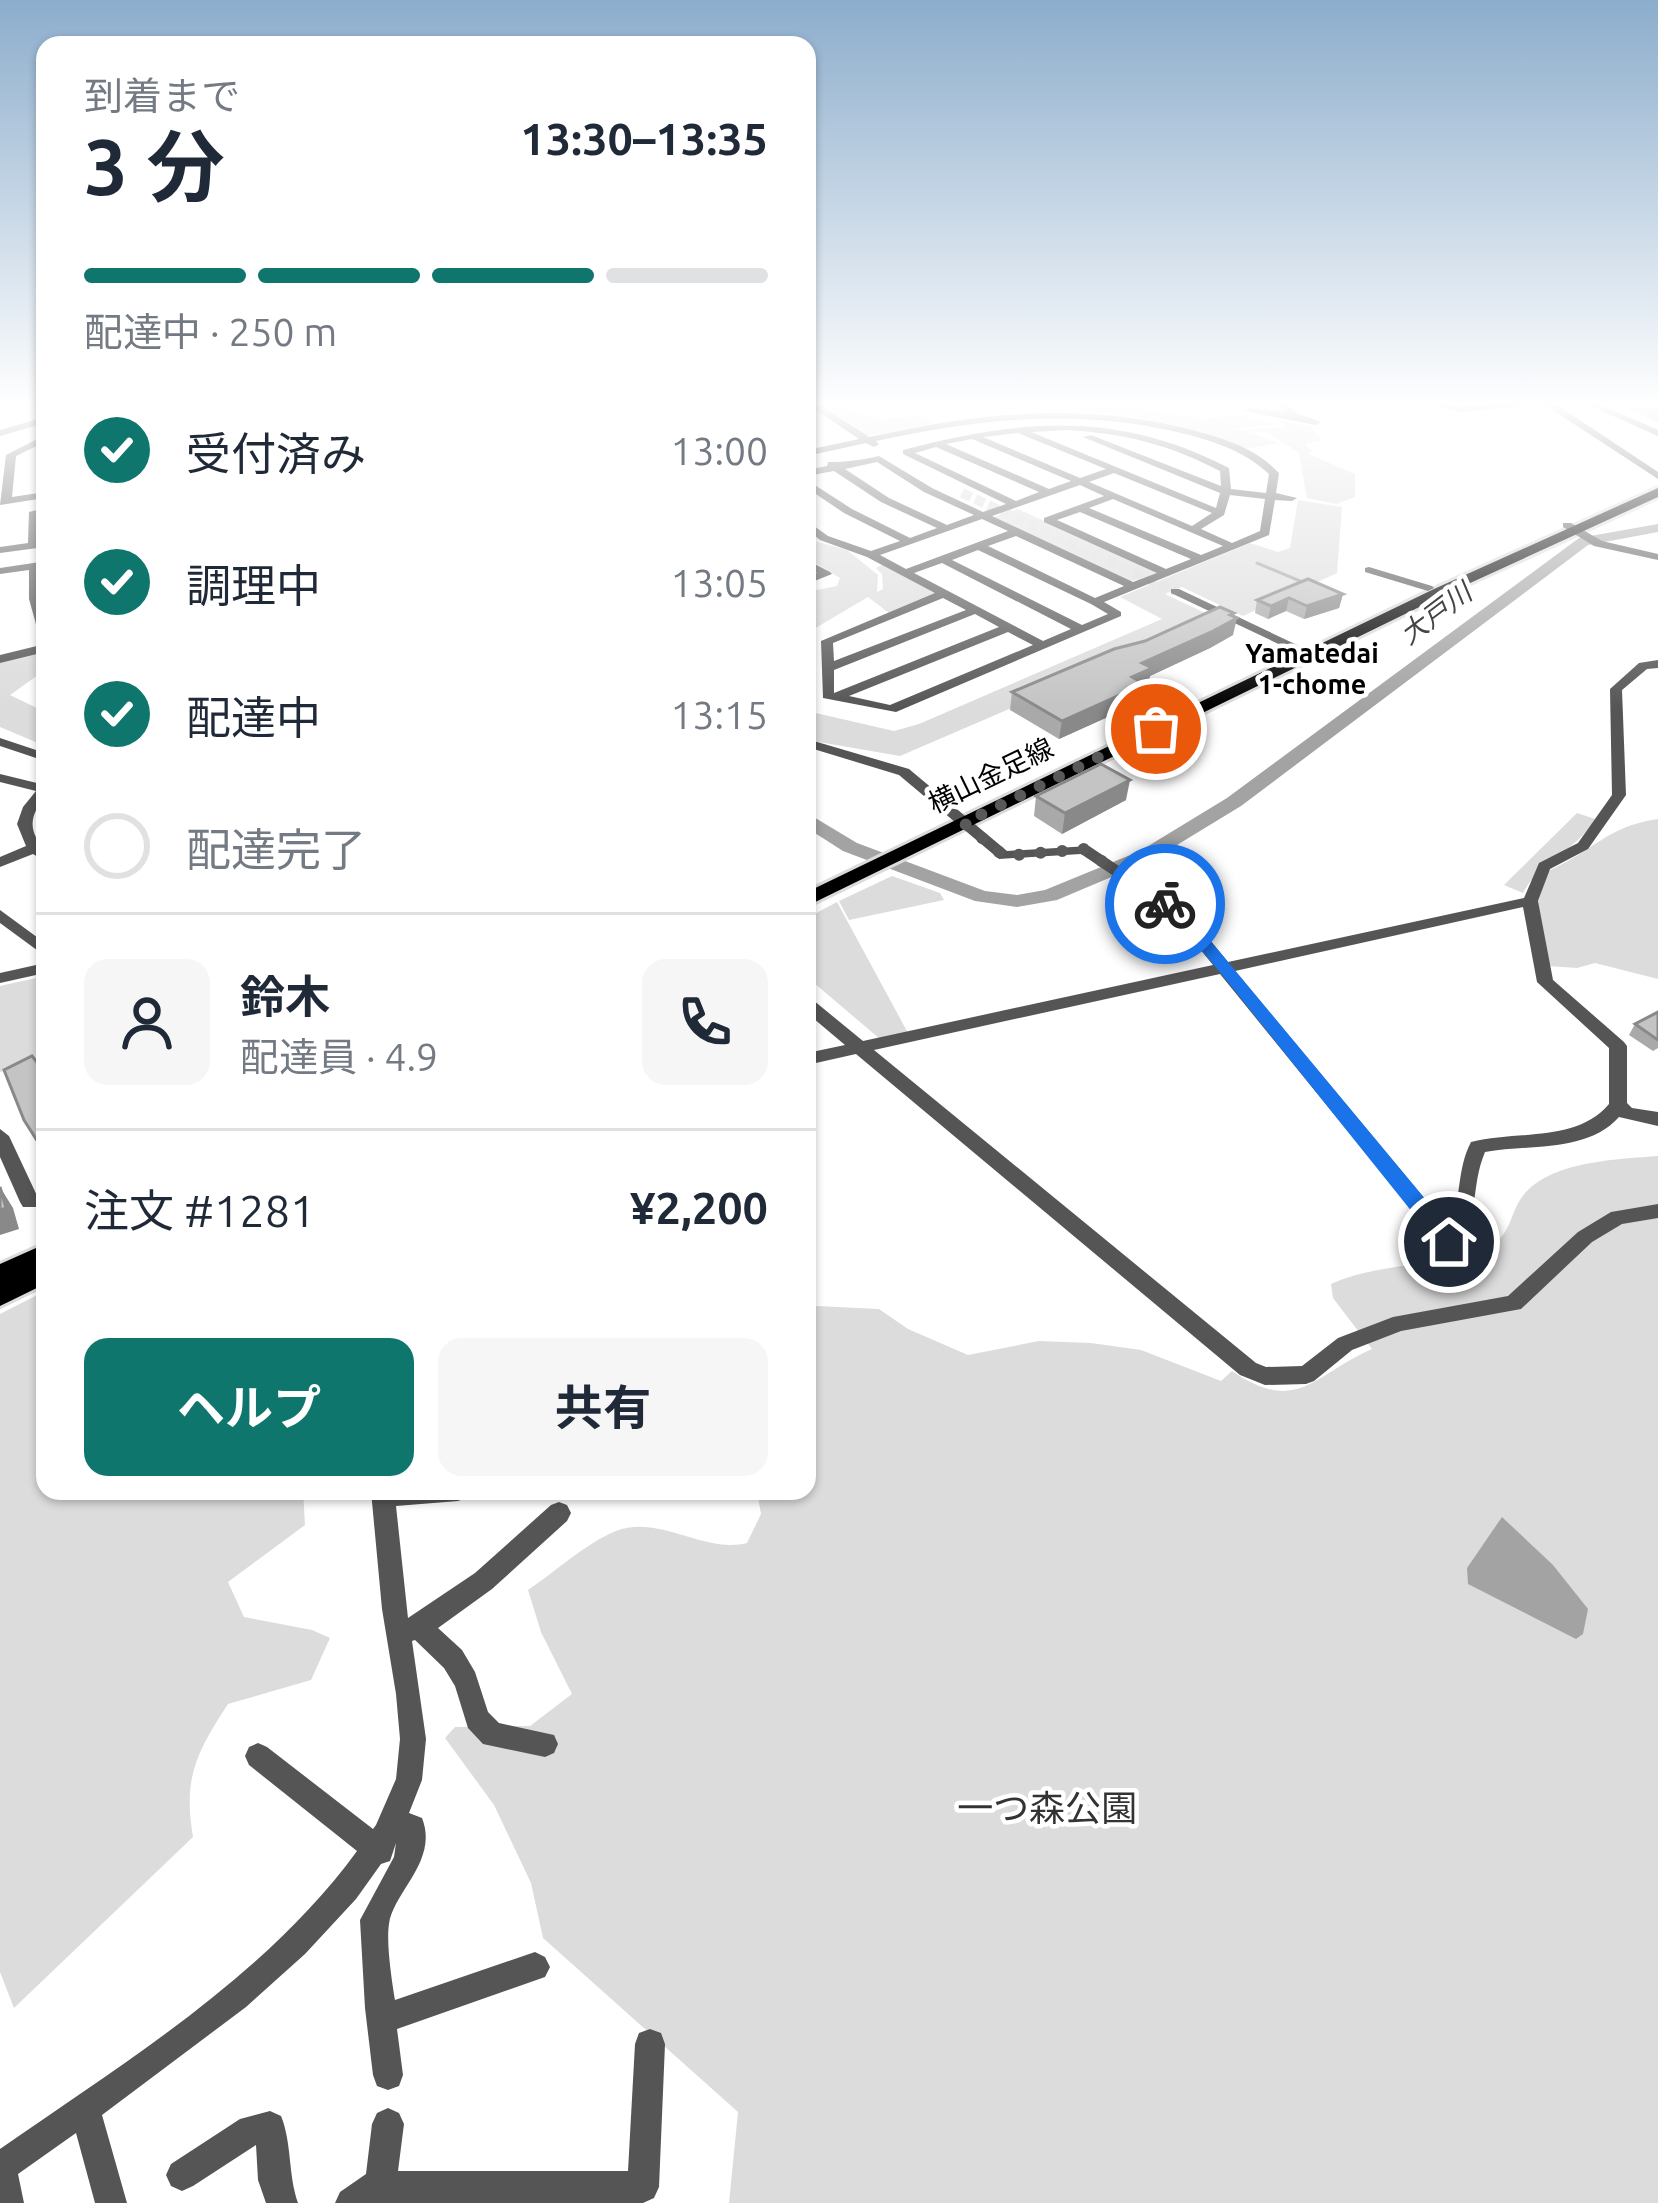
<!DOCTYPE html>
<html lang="ja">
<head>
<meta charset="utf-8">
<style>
  :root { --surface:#fff; --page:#f6f6f7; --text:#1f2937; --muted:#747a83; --line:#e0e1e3; --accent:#0f766e }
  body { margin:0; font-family:Ubuntu,"Noto Sans JP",sans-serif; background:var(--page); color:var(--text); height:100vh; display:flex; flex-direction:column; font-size:45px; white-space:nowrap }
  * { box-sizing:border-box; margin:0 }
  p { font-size:39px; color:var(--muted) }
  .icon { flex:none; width:66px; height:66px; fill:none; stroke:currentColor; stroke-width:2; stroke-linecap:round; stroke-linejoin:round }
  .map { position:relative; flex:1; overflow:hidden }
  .details { position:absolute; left:36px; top:36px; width:780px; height:1464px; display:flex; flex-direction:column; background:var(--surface); border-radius:24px; box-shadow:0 3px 9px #0004 }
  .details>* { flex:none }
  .pin { position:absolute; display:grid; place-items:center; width:102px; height:102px; color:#fff; margin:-51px; border:6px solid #fff; border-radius:50%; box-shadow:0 3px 12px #0007 }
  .courier { position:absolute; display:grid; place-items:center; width:120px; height:120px; margin:-60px; border:9px solid #1a73e8; border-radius:50%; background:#fff; color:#222; box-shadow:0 3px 15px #0007 }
  .head em { font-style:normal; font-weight:700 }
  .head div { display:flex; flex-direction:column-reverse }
  .head { display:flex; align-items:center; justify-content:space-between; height:204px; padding:0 48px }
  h1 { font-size:78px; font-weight:700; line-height:90px }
  .bar { display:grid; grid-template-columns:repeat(4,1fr); gap:18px 12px; align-content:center; height:144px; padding:0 48px }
  .bar i { height:15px; border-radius:9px; background:var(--line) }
  .bar .current { background:var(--accent) }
  .bar p { grid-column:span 4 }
  .line { display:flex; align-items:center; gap:30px; padding:0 48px; border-top:3px solid var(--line) }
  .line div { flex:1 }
  .round { display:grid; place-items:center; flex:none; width:126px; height:126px; border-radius:24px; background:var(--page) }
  ol { padding:0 48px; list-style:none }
  li { display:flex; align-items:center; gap:36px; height:132px }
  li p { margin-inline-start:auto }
  li .icon { padding:12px; border-radius:50%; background:var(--accent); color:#fff; stroke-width:4 }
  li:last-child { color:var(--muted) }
  li i { width:66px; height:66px; border:6px solid var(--line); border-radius:50% }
  .button { display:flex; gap:24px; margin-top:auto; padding:24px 48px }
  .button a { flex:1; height:138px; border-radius:24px; background:var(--accent); color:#fff; font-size:48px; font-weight:700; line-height:138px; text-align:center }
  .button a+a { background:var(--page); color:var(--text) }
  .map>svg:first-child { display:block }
</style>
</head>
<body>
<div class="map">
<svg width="1658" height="2203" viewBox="0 0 1658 2203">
  <rect width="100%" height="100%" fill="#fff"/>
  <!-- green -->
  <path fill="#dcdcdc" d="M 818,401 L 869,407 L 836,405 L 879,419 L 921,416 L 935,424 L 866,436 Z
    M 981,401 L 1086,401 L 1207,419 L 1236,415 L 1276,424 L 1223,430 L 1286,428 L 1280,420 L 1311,427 L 1322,440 L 1305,444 L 1312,452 L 1308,454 L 1355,474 L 1355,497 L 1336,504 L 1307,498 L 1299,453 L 1269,433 L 1250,432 L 1278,443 L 1245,449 L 1179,426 L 1118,413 L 1082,412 L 1066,404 L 1008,410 Z
    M 1298,500 L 1342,507 L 1337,573 L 1243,616 L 1182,587 L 1165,594 L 1218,619 L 900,756 L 807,740 L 807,711 L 894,731 L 919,724 L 1162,619 L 1120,597 L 1250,543 L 1278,552 L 1290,548 Z
    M 1018,509 L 1155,571 L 1157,574 L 1128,582 L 994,517 Z
    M 807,539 L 847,550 L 878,575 L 877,592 L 883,589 L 882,574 L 876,568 L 883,564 L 939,593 L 889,613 L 868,597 L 807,633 L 807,592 L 837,586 L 840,578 L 807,558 Z
    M 45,651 L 45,670 L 10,695 L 45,712 L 45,746 L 0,727 L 0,662 Z
    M 1577,813 L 1595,819 C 1574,854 1542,857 1523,893 L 1504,885 Z
    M 1658,819 L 1658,979 L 1595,963 L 1577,968 L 1548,966 L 1538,903 L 1548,871 C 1594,851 1607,826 1658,819 Z
    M 892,876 L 940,893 L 944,900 L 849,920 L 839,901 Z
    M 837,902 L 908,1033 L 880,1039 L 807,977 L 807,918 Z
    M 45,976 L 45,1062 L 0,1072 L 0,986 Z
    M 1658,1156 L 1658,2203 L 729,2203 L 738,2112 L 543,1938 L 531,1883 L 494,1805 L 445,1738 L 455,1727 L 530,1726 L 572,1694 L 541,1632 L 528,1590 C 555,1572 586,1543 616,1531 C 659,1514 704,1554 747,1543 L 761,1514 L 757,1491 L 807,1491 L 807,1315 L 817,1306 L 879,1309 L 908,1329 L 968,1355 L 1039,1341 L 1091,1343 L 1141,1350 L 1221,1381 L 1232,1371 C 1298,1416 1314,1374 1372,1349 L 1333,1298 L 1331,1284 C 1380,1262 1434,1268 1484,1249 C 1514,1237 1508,1211 1526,1192 C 1554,1161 1619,1159 1658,1156 Z
    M 45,1291 L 45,1491 L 303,1491 L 305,1525 L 228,1582 L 244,1617 L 312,1630 L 330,1638 L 311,1680 L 228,1704 C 196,1753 183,1778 193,1837 L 14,2008 L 0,1972 L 0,1314 Z"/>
  <!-- water -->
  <path fill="#a3a3a3" d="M 1502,1517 L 1553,1565 L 1588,1609 L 1583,1634 L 1576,1639 L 1468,1584 L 1467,1568 Z"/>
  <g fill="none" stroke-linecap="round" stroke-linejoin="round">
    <!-- stream -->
    <path stroke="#a3a3a3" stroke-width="3" d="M 1257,563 L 1307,584"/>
    <!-- river -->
    <path fill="#a3a3a3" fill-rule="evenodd" d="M 1658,524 L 1658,532 L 1588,545 L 1241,806 L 1154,859 L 1057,900 L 1017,907 L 975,901 L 843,851 L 807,828 L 807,813 L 857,843 L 985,891 L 1017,895 L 1045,890 L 1140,851 L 1227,798 L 1579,538 Z"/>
    <!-- minor-tunnel -->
    <path stroke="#d9d9d9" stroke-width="10" stroke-dasharray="10 4.5" stroke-linecap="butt" d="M 962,493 L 1175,591"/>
    <defs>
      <path id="major" d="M 1658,488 L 1658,497 L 1444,595 L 807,906 L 807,892 L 1434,589 Z
        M 45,1244 L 45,1284 L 0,1306 L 0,1264 Z"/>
    </defs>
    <!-- major casing -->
    <use href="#major" stroke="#dbdbdb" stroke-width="6"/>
    <!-- minor -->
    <path fill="#555" fill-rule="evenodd" d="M 807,401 L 814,401 L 869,437 C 977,414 1071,402 1180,427 C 1216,436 1253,445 1279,473 L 1276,493 L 1297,498 L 1292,501 L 1275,500 L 1269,535 L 1104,602 L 1121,612 L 1121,616 L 896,712 L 823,698 L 821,641 L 935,593 L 867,557 L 820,540 L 807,529 L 807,521 L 828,536 L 871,551 L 900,541 L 844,513 L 807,488 L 807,480 L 852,509 L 910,538 L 937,528 L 881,502 L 834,471 L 807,476 L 807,470 L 827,466 L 828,462 C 845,462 861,460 879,456 L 932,488 L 983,512 L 1006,504 L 903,454 L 903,450 C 1020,419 1117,410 1229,468 L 1231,489 L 1266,493 L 1269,474 C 1244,450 1210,440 1177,432 C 1075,408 978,419 876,441 L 879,444 L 874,447 L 866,443 L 807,456 L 807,450 L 859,439 L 807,404 ZM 1068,430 C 1126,434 1168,444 1220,471 L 1221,486 L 1091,435 L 1083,437 L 1220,493 L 1216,508 L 1031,432 ZM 1018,433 L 1106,469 L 1080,478 L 983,437 ZM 972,439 L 1071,481 L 1049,489 L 946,444 ZM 936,447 L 1039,492 L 1016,501 L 915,453 ZM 877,462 L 924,492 L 974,515 L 947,525 L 889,498 L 845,469 ZM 1114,473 L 1212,513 L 1192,526 L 1089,482 ZM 1080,485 L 1104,496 L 1044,518 L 1044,522 L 1157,573 L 1133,582 L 992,516 ZM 1230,495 L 1265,499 L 1260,531 L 1232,543 L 1201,529 L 1224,515 ZM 1113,499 L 1223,546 L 1201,555 L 1089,508 ZM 1080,512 L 1191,559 L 1166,569 L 1057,520 ZM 982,519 L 1008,531 L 906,569 L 880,555 ZM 1016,536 L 1124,586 L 1095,598 L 988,546 ZM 978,550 L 1091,604 L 1108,614 L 1082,625 L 952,560 ZM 942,563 L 1071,629 L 1043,641 L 914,573 ZM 943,598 L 966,610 L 834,661 L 833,643 ZM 975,614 L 999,627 L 834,693 L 834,670 ZM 1008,632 L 1033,645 L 890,705 L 849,696 Z
      M 887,401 L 910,401 L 890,406 Z
      M 1272,401 L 1283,401 L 1299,414 L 1321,422 L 1316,425 L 1244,411 L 1249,408 L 1285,412 Z
      M 1415,401 L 1460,406 L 1551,401 L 1658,472 L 1658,479 L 1545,405 L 1460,412 Z
      M 1579,401 L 1592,401 L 1658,430 L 1658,436 Z
      M 45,417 L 45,423 L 0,436 L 0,430 Z
      M 45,435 L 45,442 L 16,456 L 12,497 L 45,492 L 45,498 L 0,505 L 6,455 Z
      M 45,508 L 45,514 L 39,515 L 39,542 L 45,541 L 45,547 L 0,553 L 0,547 L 28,543 L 29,512 Z
      M 1563,523 L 1571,523 L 1602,541 L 1658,554 L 1658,560 L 1594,546 L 1563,527 Z
      M 807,560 L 830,572 L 832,574 L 807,584 L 807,577 L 817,573 L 807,568 Z
      M 40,562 L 45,564 L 40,568 L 45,639 L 39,635 L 29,599 L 29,570 L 0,574 L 0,568 Z
      M 1369,567 L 1432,586 L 1434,588 L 1428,591 L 1365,572 L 1365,568 Z
      M 1171,589 L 1179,589 L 1333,662 L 1323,665 L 1171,593 Z
      M 45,644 L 45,652 L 0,663 L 0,655 Z
      M 1658,660 L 1658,668 L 1647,669 L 1622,690 L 1626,795 L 1588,849 L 1550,869 L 1538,901 L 1553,980 L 1624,1042 L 1627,1046 L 1627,1103 L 1632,1108 L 1658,1112 L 1658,1126 L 1619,1117 C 1587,1153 1528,1144 1485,1152 C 1470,1188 1481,1213 1456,1247 L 1449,1250 L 1442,1247 L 1220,974 L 874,1050 L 1256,1363 L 1266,1367 L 1302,1366 L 1338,1338 L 1393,1317 L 1508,1296 L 1578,1232 L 1611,1212 L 1658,1204 L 1658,1218 L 1622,1224 L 1592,1242 L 1521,1309 L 1401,1331 L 1352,1350 L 1314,1381 L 1306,1384 L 1265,1385 L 1240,1375 L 856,1054 L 807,1065 L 807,1053 L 845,1045 L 807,1013 L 807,998 L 813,1000 L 863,1041 L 1213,965 L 1173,916 L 1081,854 L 999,859 L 899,775 L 807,747 L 807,739 L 909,769 L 1007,851 L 1089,846 L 1185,910 L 1228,962 L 1524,898 L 1539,863 L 1578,843 L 1612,795 L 1610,689 L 1639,663 ZM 1523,907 L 1537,982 L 1609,1048 L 1609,1104 C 1576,1143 1517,1130 1471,1142 C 1456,1171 1462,1200 1449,1228 L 1235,971 Z
      M 0,738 L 45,753 L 45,761 L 0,746 Z
      M 0,774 L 45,785 L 45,798 C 29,815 28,832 45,849 L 45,861 L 33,854 L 0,867 L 0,857 L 26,846 L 17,824 L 23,807 L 36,791 L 0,782 Z
      M 0,910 L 45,943 L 45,956 L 0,923 Z
      M 45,963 L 45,973 L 0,983 L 0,973 Z
      M 0,1129 L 9,1136 L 40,1202 L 37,1207 L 23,1207 L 20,1202 L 0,1157 Z
      M 371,1491 L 469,1491 L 466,1498 L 458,1501 L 396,1506 L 408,1618 L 475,1573 L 551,1505 L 559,1502 L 567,1505 L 571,1513 L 567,1521 L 492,1589 L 438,1628 L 462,1650 L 475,1672 L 488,1712 L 499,1723 L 554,1735 L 558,1744 L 554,1753 L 545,1757 L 483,1744 L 468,1728 L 455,1686 L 444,1668 L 415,1640 L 412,1641 L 426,1739 L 422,1780 L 409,1813 L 422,1818 C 439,1861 393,1892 389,1924 C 386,1943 392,1982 395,2000 L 535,1952 L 545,1957 L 550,1967 L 545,1977 L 397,2029 L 403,2075 L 399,2086 L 388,2090 L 377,2086 L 373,2075 L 365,2008 L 360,1920 L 394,1857 L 396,1843 L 390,1861 L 381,1864 L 356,1899 L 305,1954 L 246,2007 L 102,2115 L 127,2203 L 95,2203 L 76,2133 L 18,2174 L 24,2203 L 0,2203 L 0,2149 C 125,2062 266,1976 357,1851 L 249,1765 L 245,1756 L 249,1747 L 258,1743 L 267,1747 L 373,1829 L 376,1825 L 396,1779 L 400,1739 L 396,1694 L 382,1609 Z
      M 650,2029 L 661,2033 L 665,2044 L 659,2187 L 654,2198 L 643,2203 L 335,2203 L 340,2192 L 366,2174 L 372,2124 L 377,2113 L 388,2108 L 399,2113 L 404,2124 L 398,2171 L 628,2171 L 635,2044 L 639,2033 Z
      M 270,2111 L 281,2116 C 292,2143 288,2175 298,2203 L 266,2203 L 258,2180 L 256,2145 L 193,2186 L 182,2191 L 171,2186 L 166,2175 L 171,2164 L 240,2119 Z"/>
    <!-- major -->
    <use href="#major" fill="#000" fill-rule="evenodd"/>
  </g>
  <!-- wall -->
  <path fill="#a9a9a9" d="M 1612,401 L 1658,401 L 1658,422 Z
    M 1343,594 L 1339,608 L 1304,619 L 1286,611 L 1268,619 L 1255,613 L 1257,600 Z
    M 1234,613 L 1233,635 L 1210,648 L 1150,676 L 1148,686 L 1143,688 L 1141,702 L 1059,739 L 1010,710 L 1012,692 L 1145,641 Z
    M 1036,796 L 1126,800 L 1062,834 L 1034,816 Z
    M 1658,1012 L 1658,1048 L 1653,1051 L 1629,1035 L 1635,1024 Z"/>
  <!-- shaded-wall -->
  <path fill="#898989" d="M 1343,594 L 1339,608 L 1304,619 L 1307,606 Z
    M 1289,598 L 1286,611 L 1268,619 L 1271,606 Z
    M 1234,613 L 1233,620 L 1237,618 L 1233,635 L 1210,648 L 1150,676 L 1148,686 L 1143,688 L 1141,702 L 1059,739 L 1062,721 L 1132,677 L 1142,663 Z
    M 1130,780 L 1126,800 L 1062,834 L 1065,813 Z
    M 0,1187 L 13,1208 L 19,1229 L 0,1235 Z"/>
  <!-- building -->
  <path fill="#c4c4c4" stroke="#898989" stroke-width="3" d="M 1308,579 L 1343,594 L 1307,606 L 1289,598 L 1271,606 L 1257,600 Z
    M 1220,607 L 1234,613 L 1230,615 L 1237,618 L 1213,631 L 1142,663 L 1152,668 L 1132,677 L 1144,684 L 1062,721 L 1012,692 L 1114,649 L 1145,641 Z
    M 1101,764 L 1130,780 L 1065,813 L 1036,796 Z
    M 1658,1012 L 1658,1040 L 1635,1024 Z
    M 32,1056 L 45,1072 L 45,1153 L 24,1120 L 4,1070 Z
    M 0,1187 L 6,1208 L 0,1210 Z"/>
  <!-- sky -->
  <linearGradient id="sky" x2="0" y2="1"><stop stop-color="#8cadcc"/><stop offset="0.57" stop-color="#fff"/><stop offset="1" stop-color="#fff" stop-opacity="0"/></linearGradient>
  <rect width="1658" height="709" fill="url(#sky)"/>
  <!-- route -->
  <path fill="#1a73e8" d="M 1159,900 L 1171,900 L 1185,910 L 1456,1236 L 1456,1248 L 1441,1248 L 1219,971 L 1173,917 L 1159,908 Z"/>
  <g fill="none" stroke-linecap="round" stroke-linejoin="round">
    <!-- done -->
    <path stroke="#595959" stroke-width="12" stroke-dasharray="0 21.6" d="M 1156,729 L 964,823 L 1004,856 L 1084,849 L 1165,904"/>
  </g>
  <g text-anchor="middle" stroke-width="9" stroke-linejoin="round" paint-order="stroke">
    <!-- far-water labels -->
    <g font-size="27" font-style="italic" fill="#444" stroke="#fff">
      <text transform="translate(1436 614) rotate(-37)" y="9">大戸川</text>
    </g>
    <!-- far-neighbourhood labels -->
    <g font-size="27" font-weight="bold" fill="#000" stroke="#fff">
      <text x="1312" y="663">Yamatedai<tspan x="1312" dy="31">1-chome</tspan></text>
    </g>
    <!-- far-street labels -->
    <g font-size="27" fill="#000" stroke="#fff">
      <text transform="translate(991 776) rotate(-26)" y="9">横山金足線</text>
    </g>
    <!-- near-park labels -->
    <g font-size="36" fill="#333" stroke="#fff">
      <text x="1047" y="1821">一つ森公園</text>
    </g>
  </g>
</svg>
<div class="pin" style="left:1156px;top:729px;background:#ea580c"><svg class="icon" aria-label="bag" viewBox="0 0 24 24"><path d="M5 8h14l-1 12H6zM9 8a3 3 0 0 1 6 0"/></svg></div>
<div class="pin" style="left:1449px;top:1242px;background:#1f2937"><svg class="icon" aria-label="home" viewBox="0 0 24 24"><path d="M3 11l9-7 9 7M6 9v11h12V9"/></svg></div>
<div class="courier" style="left:1165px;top:904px"><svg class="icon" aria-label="bike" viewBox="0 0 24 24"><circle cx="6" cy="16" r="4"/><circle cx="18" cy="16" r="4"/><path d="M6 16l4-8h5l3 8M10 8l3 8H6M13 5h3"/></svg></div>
<section class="details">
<div class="head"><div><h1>3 分</h1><p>到着まで</p></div><em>13:30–13:35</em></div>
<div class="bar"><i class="current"></i><i class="current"></i><i class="current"></i><i></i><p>配達中 · 250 m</p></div>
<ol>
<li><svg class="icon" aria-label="check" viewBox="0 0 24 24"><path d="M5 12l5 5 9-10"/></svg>受付済み<p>13:00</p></li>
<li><svg class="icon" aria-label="check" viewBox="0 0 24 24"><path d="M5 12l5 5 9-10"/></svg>調理中<p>13:05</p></li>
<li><svg class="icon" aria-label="check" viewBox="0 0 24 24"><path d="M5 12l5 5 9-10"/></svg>配達中<p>13:15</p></li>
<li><i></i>配達完了</li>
</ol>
<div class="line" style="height:216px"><a class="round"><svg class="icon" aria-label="person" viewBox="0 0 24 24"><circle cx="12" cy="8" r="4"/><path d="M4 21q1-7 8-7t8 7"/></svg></a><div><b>鈴木</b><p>配達員 · 4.9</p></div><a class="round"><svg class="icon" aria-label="phone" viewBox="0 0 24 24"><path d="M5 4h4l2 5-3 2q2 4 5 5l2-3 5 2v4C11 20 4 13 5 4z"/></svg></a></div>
<div class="line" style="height:156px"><div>注文 #1281</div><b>¥2,200</b></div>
<div class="button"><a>ヘルプ</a><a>共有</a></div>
</section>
</div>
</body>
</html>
